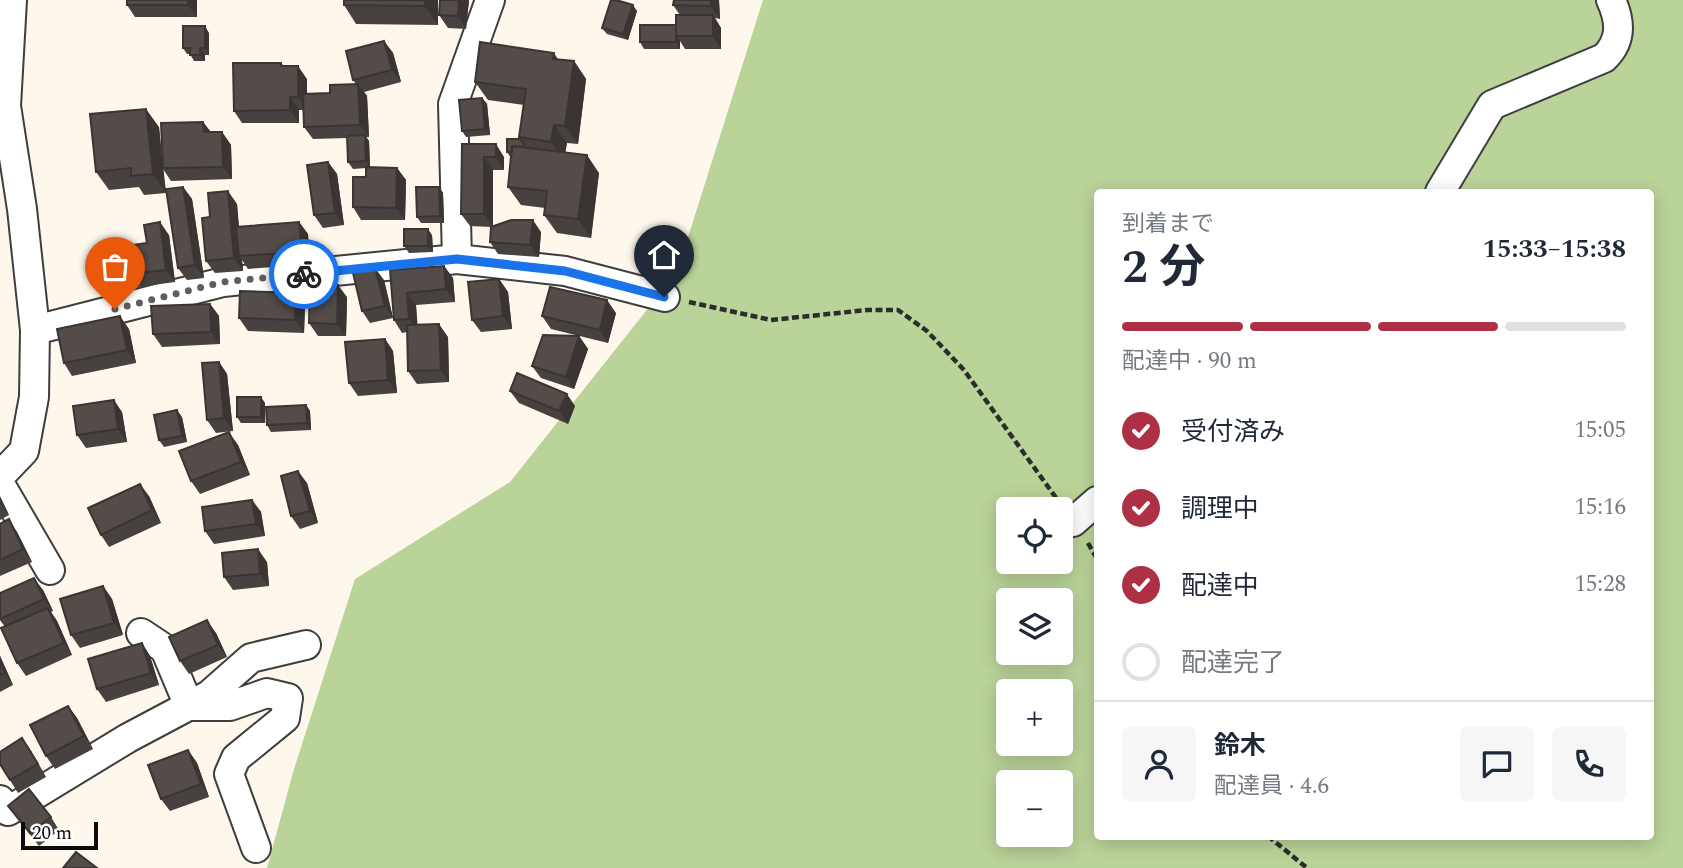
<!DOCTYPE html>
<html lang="ja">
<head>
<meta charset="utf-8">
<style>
  :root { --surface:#fff; --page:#f6f6f7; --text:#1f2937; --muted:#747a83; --line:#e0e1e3; --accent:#ae3045 }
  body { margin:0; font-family:Spectral,"Noto Sans JP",serif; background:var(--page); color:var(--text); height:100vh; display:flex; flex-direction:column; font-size:26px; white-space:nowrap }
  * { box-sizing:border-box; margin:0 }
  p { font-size:23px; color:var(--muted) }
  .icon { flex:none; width:38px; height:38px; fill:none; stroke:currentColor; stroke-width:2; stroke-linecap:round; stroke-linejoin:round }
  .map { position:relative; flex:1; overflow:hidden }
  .panel { position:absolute; left:1094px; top:189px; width:560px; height:651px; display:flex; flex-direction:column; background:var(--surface); border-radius:7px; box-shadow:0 4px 18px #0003 }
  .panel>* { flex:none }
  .fabs { position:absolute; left:996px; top:497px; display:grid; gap:14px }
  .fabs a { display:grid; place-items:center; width:77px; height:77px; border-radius:7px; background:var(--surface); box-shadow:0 4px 18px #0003; font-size:35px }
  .scale { position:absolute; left:21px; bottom:18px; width:77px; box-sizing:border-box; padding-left:7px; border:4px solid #0b0b0b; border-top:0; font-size:19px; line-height:24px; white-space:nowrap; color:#0b0b0b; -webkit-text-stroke:5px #fff; paint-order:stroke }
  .pin { position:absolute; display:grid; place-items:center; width:60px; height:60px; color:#fff; margin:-72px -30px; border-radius:50% 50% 50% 0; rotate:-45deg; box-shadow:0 0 7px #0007 }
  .pin .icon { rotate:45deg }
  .courier { position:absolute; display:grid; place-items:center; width:70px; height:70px; margin:-35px; border:5px solid #1a73e8; border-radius:50%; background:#fff; color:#222; box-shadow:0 2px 9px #0007 }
  .headline em { font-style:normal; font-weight:700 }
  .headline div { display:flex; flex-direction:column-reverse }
  .headline { display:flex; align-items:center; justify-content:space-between; height:119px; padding:0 28px }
  h1 { font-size:46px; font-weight:700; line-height:52px }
  .bar { display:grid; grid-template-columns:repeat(4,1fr); gap:10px 7px; align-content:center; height:84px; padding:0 28px }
  .bar i { height:9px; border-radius:5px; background:var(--line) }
  .bar .current { background:var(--accent) }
  .bar p { grid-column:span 4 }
  .line { display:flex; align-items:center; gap:18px; padding:0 28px; border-top:2px solid var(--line) }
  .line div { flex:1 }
  .round { display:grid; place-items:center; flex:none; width:74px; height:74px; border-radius:7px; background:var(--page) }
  ol { padding:0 28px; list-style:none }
  li { display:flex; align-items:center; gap:21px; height:77px }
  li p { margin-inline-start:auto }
  li .icon { padding:7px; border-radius:50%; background:var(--accent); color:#fff; stroke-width:4 }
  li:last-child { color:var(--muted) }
  li i { width:38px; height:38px; border:4px solid var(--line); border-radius:50% }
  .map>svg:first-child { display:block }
</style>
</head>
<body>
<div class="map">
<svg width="1683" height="868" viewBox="0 0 1683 868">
  <rect width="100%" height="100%" fill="#fdf8eb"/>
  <!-- forest -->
  <path fill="#bad399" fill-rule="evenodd" d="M 763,0 L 1683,0 L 1683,868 L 267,868 L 294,769 L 355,579 L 510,482 L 677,272 ZM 1097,192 L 1650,192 L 1650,836 L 1097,836 ZM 1008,509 L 1060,509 L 1060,562 L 1008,562 ZM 1008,600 L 1060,600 L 1060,653 L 1008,653 ZM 1008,691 L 1060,691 L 1060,744 L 1008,744 ZM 1008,782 L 1060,782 L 1060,835 L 1008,835 Z"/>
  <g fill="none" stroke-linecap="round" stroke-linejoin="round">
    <defs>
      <path id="minor" d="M 1440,192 L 1492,105 L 1604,58 C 1622,41 1621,22 1611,0
        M 457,259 L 453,104 L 490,0
        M 35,330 L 223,282 L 457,259 L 565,271 L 665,297
        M 0,476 L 24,451 L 34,397 L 35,330 L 22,209 L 6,106 L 12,0
        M 0,484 L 50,570
        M 1073,522 L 1097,501
        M 141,633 L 165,649 L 189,706 L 230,706 L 267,693 L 288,698 L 285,718 L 236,758 L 229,774 L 256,848
        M 0,800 L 8,811 L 128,738 L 209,695 L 251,658 L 306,645"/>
    </defs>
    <!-- minor casing -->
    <use href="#minor" stroke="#3e3e3e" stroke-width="32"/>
    <!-- path -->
    <path stroke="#2d2d2d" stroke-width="4.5" stroke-dasharray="7 3.5" stroke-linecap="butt" d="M 689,302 L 771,320 L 867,310 L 898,310 L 927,331 L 964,370 L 1059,502
      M 1088,543 L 1097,559
      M 1268,836 L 1307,868"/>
    <!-- minor -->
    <use href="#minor" stroke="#fff" stroke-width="28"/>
  </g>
  <!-- wall -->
  <path fill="#47413f" d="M 197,0 L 197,17 L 135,17 L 127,5 Z
    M 344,0 L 438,0 L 438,25 L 356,24 L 344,5 Z
    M 469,0 L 466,29 L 448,28 L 439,15 Z
    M 719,0 L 720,19 L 715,18 L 721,28 L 721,49 L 685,49 L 680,41 L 680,49 L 644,49 L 640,42 L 676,26 L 680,15 L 673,5 Z
    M 637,11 L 628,40 L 607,34 L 602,28 Z
    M 209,33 L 209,55 L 205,55 L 205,61 L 194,61 L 190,54 L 187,54 L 183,48 Z
    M 384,41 L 393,53 L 401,82 L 364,92 L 367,96 L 369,137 L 366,137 L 369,141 L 370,167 L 397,168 L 406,180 L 405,220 L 361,220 L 353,207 L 366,177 L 366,168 L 353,169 L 348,162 L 347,138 L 313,139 L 304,127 L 303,110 L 299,110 L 299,123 L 242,123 L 234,111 L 281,63 L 284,66 L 307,79 L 307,94 L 330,93 L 356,84 L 353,80 Z
    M 554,53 L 558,59 L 574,61 L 586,79 L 578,144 L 567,143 L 565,152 L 599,173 L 591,238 L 557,233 L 544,215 L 545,208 L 521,205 L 508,187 L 511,158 L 507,152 L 520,139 L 519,137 L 524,105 L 488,100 L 475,82 Z
    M 482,98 L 487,104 L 490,135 L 466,137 L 462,131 Z
    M 203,122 L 211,132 L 222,132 L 231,145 L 232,179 L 171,181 L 163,169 L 166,193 L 144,195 L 139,187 L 109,190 L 96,172 L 159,127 L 162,163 Z
    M 462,144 L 504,157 L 504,170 L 493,170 L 493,227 L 541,232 L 539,257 L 498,254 L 490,242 L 492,227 L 470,226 L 461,214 Z
    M 328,162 L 337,174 L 344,225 L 323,228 L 314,215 Z
    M 183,187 L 192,199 L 204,278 L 187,280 L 178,268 Z
    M 439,187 L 443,193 L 444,223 L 421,223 L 417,217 Z
    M 237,204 L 239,227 L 299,222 L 308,234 L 310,264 L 248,269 L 242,260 L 243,271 L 215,273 L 206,261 L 210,217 Z
    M 169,235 L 175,282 L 130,288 L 122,275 L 147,243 Z
    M 432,235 L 433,252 L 409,253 L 404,246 Z
    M 444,266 L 453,278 L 455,302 L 416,305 L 417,325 L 448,337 L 449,382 L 417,384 L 408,371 L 407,332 L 402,333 L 394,320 L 390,270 Z
    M 499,279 L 508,292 L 512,329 L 481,332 L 472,320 Z
    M 384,280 L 393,318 L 370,323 L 362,311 Z
    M 296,293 L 305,306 L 304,333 L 248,331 L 239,318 Z
    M 347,297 L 346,336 L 318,336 L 309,323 Z
    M 210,304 L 219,316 L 220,344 L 162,347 L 153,334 Z
    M 616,313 L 608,343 L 551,329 L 542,316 Z
    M 129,329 L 136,363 L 72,376 L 64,363 Z
    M 579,336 L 588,349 L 574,389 L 541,378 L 532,366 Z
    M 385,339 L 393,351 L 397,393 L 358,396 L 349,383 Z
    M 219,362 L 227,374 L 233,431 L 216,433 L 207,420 Z
    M 510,391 L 575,406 L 568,424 L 519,403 Z
    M 265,403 L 265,423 L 241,423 L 237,417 Z
    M 306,405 L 310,411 L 311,430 L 271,432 L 267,425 Z
    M 122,412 L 127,442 L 86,448 L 77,435 Z
    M 182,417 L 187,442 L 164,447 L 159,440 Z
    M 238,445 L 250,475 L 200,494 L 191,481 Z
    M 307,483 L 318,523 L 300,529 L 291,516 Z
    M 0,496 L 9,515 L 0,520 Z
    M 149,496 L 161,523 L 109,547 L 101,535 Z
    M 252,500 L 261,512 L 265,536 L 214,544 L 205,531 Z
    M 0,524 L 17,532 L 32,562 L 0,576 Z
    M 267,562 L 269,586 L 233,590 L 224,577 Z
    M 103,586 L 112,599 L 123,635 L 80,648 L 71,635 Z
    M 43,590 L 53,611 L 51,612 L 57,621 L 72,655 L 26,676 L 17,663 L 5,627 L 0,620 L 0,593 Z
    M 216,633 L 227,657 L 189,674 L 180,661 Z
    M 142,643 L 150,656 L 159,685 L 106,702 L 97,689 Z
    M 0,656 L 13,685 L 0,692 Z
    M 68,706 L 77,718 L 93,749 L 55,769 L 46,756 Z
    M 188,750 L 197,763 L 209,797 L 170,811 L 161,799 Z
    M 31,751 L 46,777 L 18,793 L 10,780 Z
    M 8,806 L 51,817 L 59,830 L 39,846 Z"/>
  <!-- shaded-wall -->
  <path fill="#3a3533" d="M 188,0 L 197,0 L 197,17 L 188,5 Z
    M 425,0 L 438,0 L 438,25 L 425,6 Z
    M 459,0 L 469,0 L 466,29 L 458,16 Z
    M 711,0 L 719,0 L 720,19 L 711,6 Z
    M 633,5 L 637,11 L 628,40 L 623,34 Z
    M 713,15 L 721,28 L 721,49 L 713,36 Z
    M 676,25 L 676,36 L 680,41 L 680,49 L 676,42 Z
    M 205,26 L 209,33 L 209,55 L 205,48 Z
    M 384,41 L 393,53 L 401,82 L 392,70 Z
    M 200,48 L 205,55 L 205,61 L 200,55 Z
    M 574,61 L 586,79 L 578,144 L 565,126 Z
    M 298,66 L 307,79 L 307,110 L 298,97 Z
    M 358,84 L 367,96 L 369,137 L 360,125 Z
    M 290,97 L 299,110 L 299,123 L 290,110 Z
    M 482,98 L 487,104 L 490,135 L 485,129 Z
    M 146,109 L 159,127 L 166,193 L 153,174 Z
    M 203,122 L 212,134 L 204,132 Z
    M 554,125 L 567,143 L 564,160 L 551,142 Z
    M 222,132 L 231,145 L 232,179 L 223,167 Z
    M 365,135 L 369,141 L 370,168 L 366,161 Z
    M 496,144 L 504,157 L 504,170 L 496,157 Z
    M 587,155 L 599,173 L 591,238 L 578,219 Z
    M 484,157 L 493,170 L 493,227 L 484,214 Z
    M 328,162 L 337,174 L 344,225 L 335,213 Z
    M 397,168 L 406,180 L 405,220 L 396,208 Z
    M 183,187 L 192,199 L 204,278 L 195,265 Z
    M 439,187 L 443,193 L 444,223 L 440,216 Z
    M 228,191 L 237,204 L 241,256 L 239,256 L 242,260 L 243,271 L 234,258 Z
    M 533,220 L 541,232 L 539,257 L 530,245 Z
    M 160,222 L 169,235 L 175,282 L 166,270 Z
    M 299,222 L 308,234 L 310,264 L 302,252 Z
    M 428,229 L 432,235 L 433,252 L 428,246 Z
    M 444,266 L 453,278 L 455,302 L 446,289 Z
    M 375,268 L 384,280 L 393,318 L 385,306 Z
    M 499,279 L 508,292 L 512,329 L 503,316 Z
    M 338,285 L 347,297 L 346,336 L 337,324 Z
    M 296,293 L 305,306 L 304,333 L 295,320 Z
    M 407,293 L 416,305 L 418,331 L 409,319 Z
    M 607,300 L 616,313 L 608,343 L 600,330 Z
    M 210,304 L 219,316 L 220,344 L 211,332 Z
    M 120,316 L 129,329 L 136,363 L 127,350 Z
    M 439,324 L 448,337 L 449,382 L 441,370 Z
    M 579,336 L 588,349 L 574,389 L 566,377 Z
    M 385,339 L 393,351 L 397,393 L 388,380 Z
    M 219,362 L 227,374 L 233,431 L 224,418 Z
    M 567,394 L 575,406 L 568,424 L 559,411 Z
    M 261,397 L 265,403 L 265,423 L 261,417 Z
    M 114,400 L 122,412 L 127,442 L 118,429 Z
    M 306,405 L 310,411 L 311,430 L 307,423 Z
    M 177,410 L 182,417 L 187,442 L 182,436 Z
    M 229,432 L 238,445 L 250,475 L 241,462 Z
    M 298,471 L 307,483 L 318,523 L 310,511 Z
    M 140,484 L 149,496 L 161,523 L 152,510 Z
    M 0,496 L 0,497 L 9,515 L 0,503 Z
    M 252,500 L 261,512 L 265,536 L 256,524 Z
    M 9,519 L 17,532 L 32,562 L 23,549 Z
    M 258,549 L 267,562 L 269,586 L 260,574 Z
    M 34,578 L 43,590 L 53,611 L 44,599 Z
    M 103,586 L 112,599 L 123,635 L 114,623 Z
    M 48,608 L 57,621 L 72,655 L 64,643 Z
    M 207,620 L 216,633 L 227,657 L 218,645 Z
    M 142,643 L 150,656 L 159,685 L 151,673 Z
    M 0,656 L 13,685 L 5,673 L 0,663 Z
    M 68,706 L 77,718 L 93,749 L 84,736 Z
    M 22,738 L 31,751 L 46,777 Z
    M 188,750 L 197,763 L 209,797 L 201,784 Z"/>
  <!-- building -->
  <path fill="#534c49" stroke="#3a3533" stroke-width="2" d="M 127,0 L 188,0 L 188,5 L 127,5 Z
    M 344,0 L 425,0 L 425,6 L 344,5 Z
    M 440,0 L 459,0 L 458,16 L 439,15 Z
    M 611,0 L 616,0 L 633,5 L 623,34 L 602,28 Z
    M 674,0 L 711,0 L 711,6 L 673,5 Z
    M 676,15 L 713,15 L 713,36 L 676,36 Z
    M 640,25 L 676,25 L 676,42 L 640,42 Z
    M 183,26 L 205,26 L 205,48 L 200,48 L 200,55 L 190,55 L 190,48 L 183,48 Z
    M 384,41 L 392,70 L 353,80 L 346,51 Z
    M 480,42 L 554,53 L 553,59 L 574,61 L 565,126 L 554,125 L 551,142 L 519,137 L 526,89 L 475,82 Z
    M 233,63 L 281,63 L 281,66 L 298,66 L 298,97 L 290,97 L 290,110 L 234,111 Z
    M 358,84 L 360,125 L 304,127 L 303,94 L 330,93 L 330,85 Z
    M 482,98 L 485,129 L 462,131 L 459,100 Z
    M 146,109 L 153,174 L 131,176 L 131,168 L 96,172 L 90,114 Z
    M 203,122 L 204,132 L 222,132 L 223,167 L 163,168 L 161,123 Z
    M 365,135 L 366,161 L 348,162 L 347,136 Z
    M 507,139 L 520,139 L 524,144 L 524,147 L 512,146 L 512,152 L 507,152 Z
    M 462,144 L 496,144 L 496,157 L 484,157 L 484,214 L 461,214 Z
    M 512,146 L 587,155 L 578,219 L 544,215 L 547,191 L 508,187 Z
    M 328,162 L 335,213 L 314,215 L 307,165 Z
    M 366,167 L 397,168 L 396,208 L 353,207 L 353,177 L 366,177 Z
    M 183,187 L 195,265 L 178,268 L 166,189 Z
    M 416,187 L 439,187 L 440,216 L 417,217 Z
    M 228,191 L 234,258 L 206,261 L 202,218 L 210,217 L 208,193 Z
    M 511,220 L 533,220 L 530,245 L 490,242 L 491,227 Z
    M 160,222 L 166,270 L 122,275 L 118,247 L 147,243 L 144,225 Z
    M 299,222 L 302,252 L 239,256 L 236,227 Z
    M 404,229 L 428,229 L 428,246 L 404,246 Z
    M 444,266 L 446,289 L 407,293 L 409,319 L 394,320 L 390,270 Z
    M 375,268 L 385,306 L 362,311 L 353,273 Z
    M 499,279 L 503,316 L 472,320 L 468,282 Z
    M 310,284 L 338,285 L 337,324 L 309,323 Z
    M 550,287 L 607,300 L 600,330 L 542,316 Z
    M 240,291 L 296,293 L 295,320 L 239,318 Z
    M 210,304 L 211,332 L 153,334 L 151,306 Z
    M 120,316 L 127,350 L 64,363 L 57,329 Z
    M 439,324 L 441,370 L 408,371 L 407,325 Z
    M 543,335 L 579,336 L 566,377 L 532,366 Z
    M 385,339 L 388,380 L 349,383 L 345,342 Z
    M 219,362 L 224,418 L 207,420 L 202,363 Z
    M 517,373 L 567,394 L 559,411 L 510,391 Z
    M 237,397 L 261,397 L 261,417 L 237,417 Z
    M 114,400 L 118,429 L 77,435 L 73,406 Z
    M 306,405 L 307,423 L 267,425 L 266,407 Z
    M 177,410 L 182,436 L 159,440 L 154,415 Z
    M 229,432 L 241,462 L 191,481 L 179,451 Z
    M 298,471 L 310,511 L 291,516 L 281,476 Z
    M 140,484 L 152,510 L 101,535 L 88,508 Z
    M 252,500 L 256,524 L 205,531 L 202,507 Z
    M 9,519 L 23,549 L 0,560 L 0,524 Z
    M 258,549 L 260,574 L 224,577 L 222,553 Z
    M 34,578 L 44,599 L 0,619 L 0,593 Z
    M 103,586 L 114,623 L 71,635 L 60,599 Z
    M 48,608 L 64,643 L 17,663 L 1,628 Z
    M 207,620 L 218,645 L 180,661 L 169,637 Z
    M 142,643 L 151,673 L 97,689 L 88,659 Z
    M 0,663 L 5,673 L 0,675 Z
    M 68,706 L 84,736 L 46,756 L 30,725 Z
    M 22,738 L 38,764 L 10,780 L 0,764 L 0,752 Z
    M 188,750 L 201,784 L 161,799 L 148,765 Z
    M 29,789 L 51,817 L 30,833 L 8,806 Z
    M 76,852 L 97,868 L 63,868 Z"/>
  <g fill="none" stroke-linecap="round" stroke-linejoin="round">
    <!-- done -->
    <path stroke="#605e59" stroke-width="7" stroke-dasharray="0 12.6" d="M 115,309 L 223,282 L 304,274"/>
    <!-- route -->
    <path stroke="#1a73e8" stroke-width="9" d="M 304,274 L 457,259 L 565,271 L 664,297"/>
  </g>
</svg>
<div class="fabs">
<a><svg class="icon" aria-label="locate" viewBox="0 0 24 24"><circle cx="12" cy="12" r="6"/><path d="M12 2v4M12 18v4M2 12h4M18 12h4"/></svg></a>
<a><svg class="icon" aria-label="layers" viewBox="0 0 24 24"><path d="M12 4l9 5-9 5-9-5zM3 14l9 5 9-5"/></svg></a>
<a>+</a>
<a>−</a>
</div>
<div class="scale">20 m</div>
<div class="pin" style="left:115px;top:309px;background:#ea580c"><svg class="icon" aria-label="bag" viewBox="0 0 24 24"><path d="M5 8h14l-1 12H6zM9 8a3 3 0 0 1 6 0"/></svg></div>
<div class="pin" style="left:664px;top:297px;background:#1f2937"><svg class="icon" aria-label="home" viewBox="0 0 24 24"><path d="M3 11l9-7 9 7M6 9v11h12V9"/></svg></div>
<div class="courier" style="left:304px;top:274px"><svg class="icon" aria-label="bike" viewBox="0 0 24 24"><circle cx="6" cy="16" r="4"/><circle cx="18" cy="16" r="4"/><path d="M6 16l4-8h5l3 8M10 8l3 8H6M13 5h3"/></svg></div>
<section class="panel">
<div class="headline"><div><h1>2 分</h1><p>到着まで</p></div><em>15:33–15:38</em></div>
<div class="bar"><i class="current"></i><i class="current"></i><i class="current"></i><i></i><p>配達中 · 90 m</p></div>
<ol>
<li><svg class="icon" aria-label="check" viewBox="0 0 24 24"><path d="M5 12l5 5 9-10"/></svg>受付済み<p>15:05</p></li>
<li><svg class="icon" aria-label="check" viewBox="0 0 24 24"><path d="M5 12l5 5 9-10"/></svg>調理中<p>15:16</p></li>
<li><svg class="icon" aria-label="check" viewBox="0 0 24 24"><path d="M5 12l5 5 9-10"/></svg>配達中<p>15:28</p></li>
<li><i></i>配達完了</li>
</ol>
<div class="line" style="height:126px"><a class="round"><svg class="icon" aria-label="person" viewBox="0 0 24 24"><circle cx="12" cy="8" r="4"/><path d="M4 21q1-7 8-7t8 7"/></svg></a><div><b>鈴木</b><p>配達員 · 4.6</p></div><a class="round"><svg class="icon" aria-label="chat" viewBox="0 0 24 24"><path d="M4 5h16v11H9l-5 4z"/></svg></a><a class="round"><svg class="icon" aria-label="phone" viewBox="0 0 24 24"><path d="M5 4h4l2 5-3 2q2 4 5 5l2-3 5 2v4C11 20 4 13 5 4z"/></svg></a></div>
</section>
</div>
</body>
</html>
